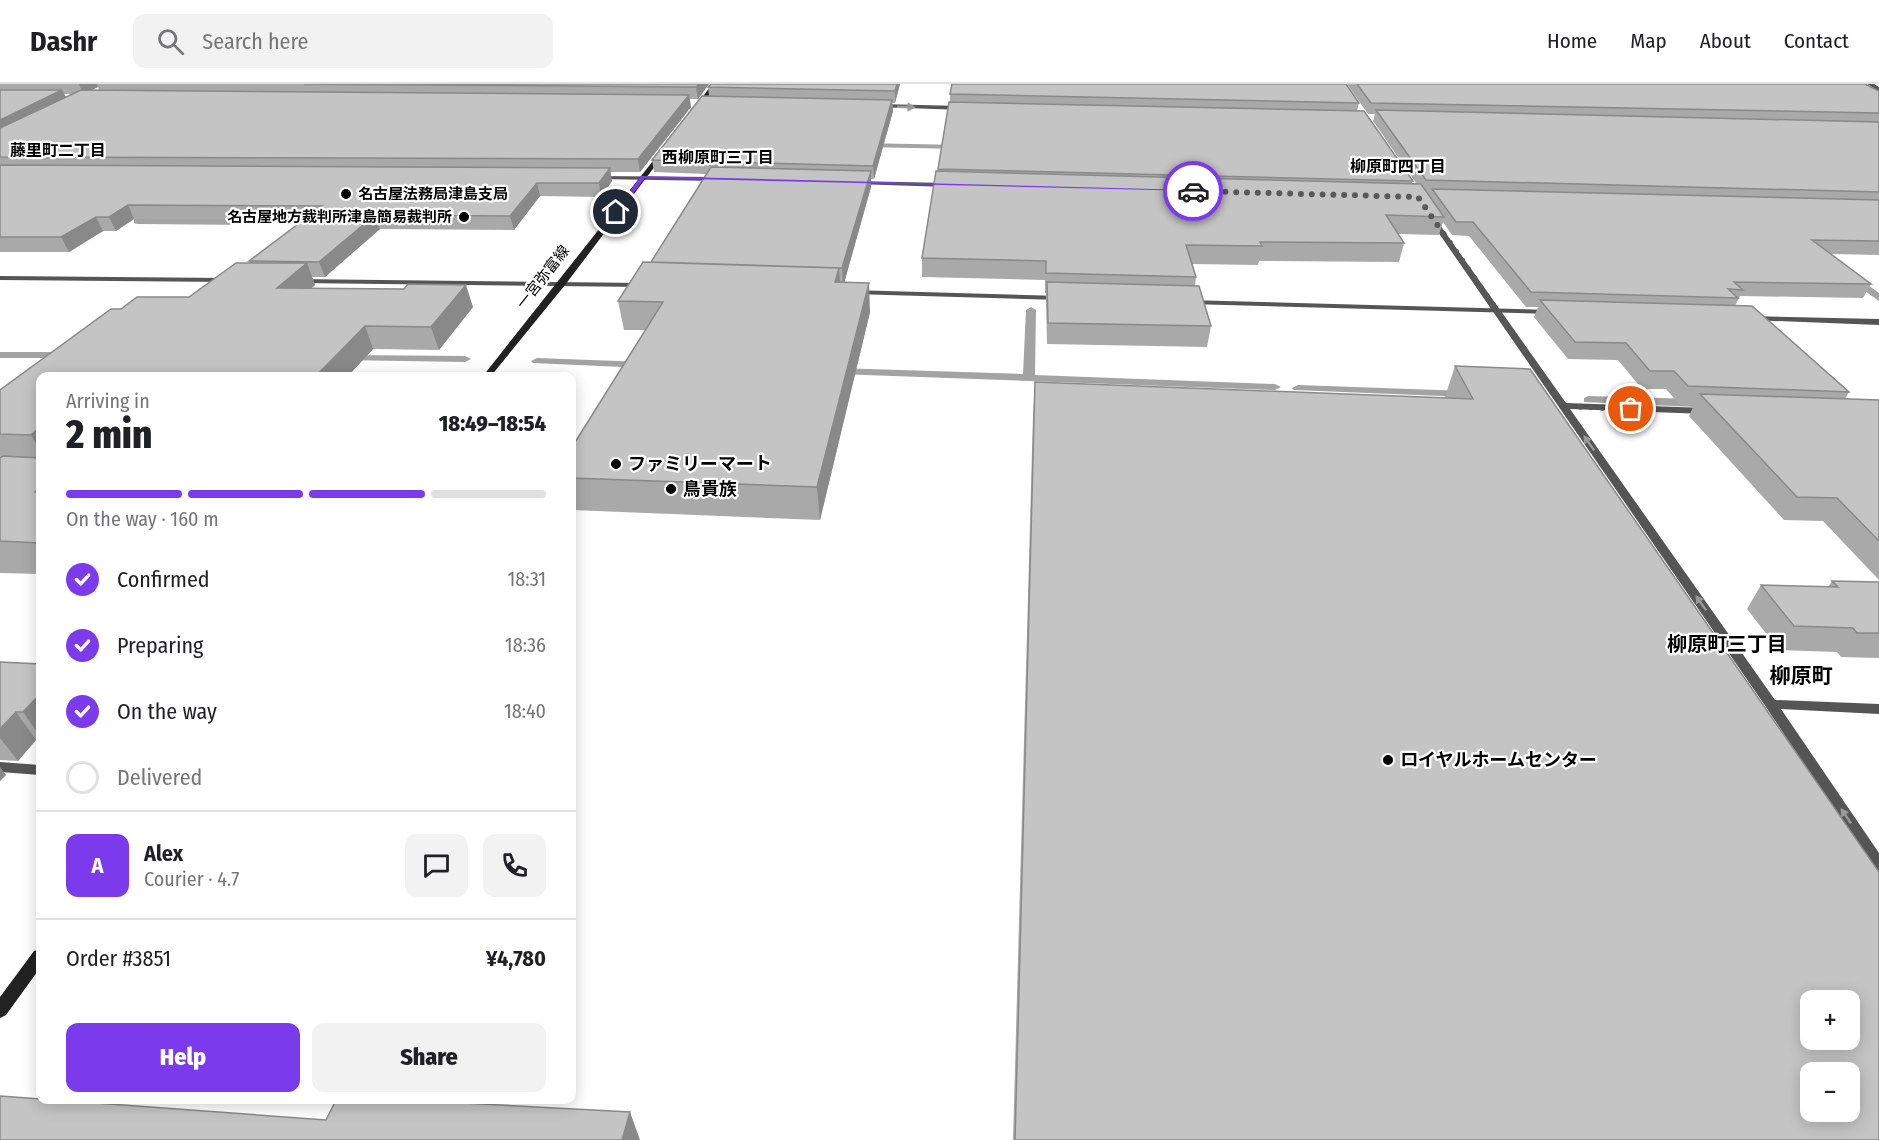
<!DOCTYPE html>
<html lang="en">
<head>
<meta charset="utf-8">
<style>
  :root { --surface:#fff; --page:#f2f2f2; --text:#202124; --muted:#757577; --line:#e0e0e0; --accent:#7c3aed }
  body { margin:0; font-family:"Fira Sans Condensed","Noto Sans JP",sans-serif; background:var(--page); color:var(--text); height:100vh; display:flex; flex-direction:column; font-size:22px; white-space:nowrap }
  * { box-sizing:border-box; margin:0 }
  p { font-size:20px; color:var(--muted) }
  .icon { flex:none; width:33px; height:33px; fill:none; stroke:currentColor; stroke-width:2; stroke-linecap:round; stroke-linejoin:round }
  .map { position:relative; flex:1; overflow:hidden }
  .drawer { position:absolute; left:36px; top:288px; width:540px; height:732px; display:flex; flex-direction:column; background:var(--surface); border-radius:12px; box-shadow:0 3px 15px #0003 }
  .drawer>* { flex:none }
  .tools { position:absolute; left:1800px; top:906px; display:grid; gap:12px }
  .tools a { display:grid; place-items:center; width:60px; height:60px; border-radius:12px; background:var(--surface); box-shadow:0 3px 15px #0003; font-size:30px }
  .pin { position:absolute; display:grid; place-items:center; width:51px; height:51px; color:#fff; margin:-26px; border:3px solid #fff; border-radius:50%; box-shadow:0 2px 6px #0007 }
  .courier { position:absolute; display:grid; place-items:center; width:60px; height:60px; margin:-30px; border:4px solid #7c3aed; border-radius:50%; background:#fff; color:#222; box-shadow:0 2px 8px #0007 }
  .headline em { font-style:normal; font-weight:800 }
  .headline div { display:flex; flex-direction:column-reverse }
  .headline { display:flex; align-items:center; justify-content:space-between; height:102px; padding:0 30px }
  h1 { font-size:39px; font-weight:800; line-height:45px }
  .bar { display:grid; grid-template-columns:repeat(4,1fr); gap:9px 6px; align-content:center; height:72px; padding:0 30px }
  .bar i { height:8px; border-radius:4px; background:var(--line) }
  .bar .current { background:var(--accent) }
  .bar p { grid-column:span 4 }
  .line { display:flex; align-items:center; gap:15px; padding:0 30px; border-top:2px solid var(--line) }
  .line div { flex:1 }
  .round { display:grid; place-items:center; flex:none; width:63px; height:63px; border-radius:12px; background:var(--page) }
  ol { padding:0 30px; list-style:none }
  li { display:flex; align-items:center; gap:18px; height:66px }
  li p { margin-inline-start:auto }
  li .icon { padding:6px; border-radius:50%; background:var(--accent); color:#fff; stroke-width:4 }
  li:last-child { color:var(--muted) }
  li i { width:33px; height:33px; border:3px solid var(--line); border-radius:50% }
  .primary-button { display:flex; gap:12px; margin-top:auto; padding:12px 30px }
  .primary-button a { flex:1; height:69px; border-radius:12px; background:var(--accent); color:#fff; font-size:24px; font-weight:800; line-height:69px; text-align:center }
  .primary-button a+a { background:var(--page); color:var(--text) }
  header { display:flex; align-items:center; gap:36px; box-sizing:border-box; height:84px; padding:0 30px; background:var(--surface); border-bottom:2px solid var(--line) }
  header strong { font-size:28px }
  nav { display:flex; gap:33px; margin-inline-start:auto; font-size:21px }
  .search { width:420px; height:54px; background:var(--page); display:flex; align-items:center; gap:15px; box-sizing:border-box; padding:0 21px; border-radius:12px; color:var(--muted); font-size:22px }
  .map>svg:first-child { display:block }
</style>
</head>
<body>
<header>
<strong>Dashr</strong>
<div class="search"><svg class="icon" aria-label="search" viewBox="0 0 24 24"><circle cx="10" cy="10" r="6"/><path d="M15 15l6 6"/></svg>Search here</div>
<nav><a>Home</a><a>Map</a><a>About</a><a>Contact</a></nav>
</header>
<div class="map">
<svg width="1879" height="1056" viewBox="0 0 1879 1056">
  <rect width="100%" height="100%" fill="#fff"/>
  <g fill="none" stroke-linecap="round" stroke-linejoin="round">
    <!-- stream -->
    <path fill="#a3a3a3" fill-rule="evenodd" d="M 860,59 L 962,61 L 966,63 L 962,65 L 863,63 L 859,61 Z
      M 134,135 L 253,135 L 257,138 L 253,141 L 137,140 L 134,139 Z
      M 1848,191 L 1854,191 L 1879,209 L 1879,217 L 1848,195 Z
      M 1031,223 L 1036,226 L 1035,291 L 1275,300 L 1281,303 L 1275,306 L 837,290 L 831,287 L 837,284 L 1023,290 L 1026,226 Z
      M 0,268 L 62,268 L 67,271 L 62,274 L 0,274 Z
      M 345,271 L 465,272 L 471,275 L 465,278 L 341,276 L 341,272 Z
      M 537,274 L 645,278 L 651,281 L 645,284 L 533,279 L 531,277 Z
      M 1298,301 L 1466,307 L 1472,310 L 1466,313 L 1294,306 L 1292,304 Z
      M 1588,312 L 1696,315 L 1702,319 L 1696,323 L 1584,318 L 1584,314 Z"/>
    <!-- minor -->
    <path fill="#555" fill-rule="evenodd" d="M 878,20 L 963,22 L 966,24 L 963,26 L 876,23 Z
      M 595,92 L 717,93 L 720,95 L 717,97 L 597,95 L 594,93 Z
      M 853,97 L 948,99 L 951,101 L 948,103 L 855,100 L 852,98 Z
      M 1429,131 L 1433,131 L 1566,319 L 1706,324 L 1711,327 L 1706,330 L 1570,325 L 1775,616 L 1879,620 L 1879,630 L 1781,625 L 1879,769 L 1879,787 L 1874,785 L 1766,623 L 1427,132 Z
      M 0,678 L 40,681 L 40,691 L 0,688 Z"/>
    <!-- tertiary -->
    <path fill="#555" fill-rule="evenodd" d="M 1867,0 L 1874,0 L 1879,3 L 1879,7 Z
      M 0,192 L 227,194 L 231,196 L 227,198 L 0,196 Z
      M 295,195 L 644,199 L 648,201 L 644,203 L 298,199 L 294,197 Z
      M 850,206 L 1061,212 L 1065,214 L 1061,216 L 853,210 L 849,208 Z
      M 1186,216 L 1552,226 L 1556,228 L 1552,230 L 1189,220 L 1185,218 Z
      M 1747,232 L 1879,235 L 1879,241 L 1750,236 L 1747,236 Z"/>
    <!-- secondary -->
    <path fill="#222" fill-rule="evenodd" d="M 712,0 L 718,0 L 698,25 L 694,25 Z
      M 660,68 L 665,69 L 565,201 L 491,292 L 483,292 Z
      M 40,865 L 40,884 L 6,931 L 0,934 L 0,913 L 34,867 Z"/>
  </g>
  <!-- wall -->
  <path fill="#a9a9a9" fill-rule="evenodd" d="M 0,0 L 709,0 L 698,15 L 690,15 L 691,23 L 640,88 L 610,88 L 612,97 L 601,113 L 540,112 L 514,146 L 380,145 L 325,193 L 312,193 L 315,201 L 311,204 L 473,223 L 439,266 L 373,265 L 348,292 L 40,292 L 40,490 L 0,489 L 0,306 L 121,225 L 189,213 L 250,179 L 249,177 L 304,136 L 134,135 L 116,147 L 103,147 L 69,168 L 0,168 ZM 98,3 L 99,6 L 92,6 ZM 64,10 L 73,10 L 66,13 Z
    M 711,0 L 900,0 L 895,19 L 892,19 L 893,27 L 874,95 L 871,95 L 871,103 L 844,199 L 870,228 L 820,436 L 572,426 L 572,363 L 645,246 L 624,246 L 618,217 L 651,178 L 706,90 L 654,88 L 652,76 L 709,12 L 708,3 Z
    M 1347,0 L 1865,0 L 1879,7 L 1879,171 L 1830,170 L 1871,200 L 1863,214 L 1740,212 L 1735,222 L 1849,308 L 1845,315 L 1879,316 L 1879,496 L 1823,437 L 1784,436 L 1689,332 L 1694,321 L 1680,321 L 1666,305 L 1642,305 L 1618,276 L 1568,275 L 1534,233 L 1538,223 L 1526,223 L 1469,152 L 1452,151 L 1443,138 L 1439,151 L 1398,150 L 1404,159 L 1399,178 L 1259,177 L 1258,181 L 1192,180 L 1196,193 L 1195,202 L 1211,242 L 1207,263 L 1047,260 L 1046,218 L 1046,209 L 1045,209 L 1045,196 L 922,193 L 922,174 L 950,18 L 950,10 L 1359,19 L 1357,27 L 1413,97 L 1412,99 L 1416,99 L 1373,37 L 1375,30 L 1368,30 Z
    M 1455,282 L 1879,1056 L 1013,1056 L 1033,330 L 1035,298 L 1446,314 L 1445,313 Z
    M 1832,497 L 1879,498 L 1879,574 L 1841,573 L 1837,568 L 1779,566 L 1747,525 L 1761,501 L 1828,503 Z
    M 0,578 L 40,580 L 40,656 L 36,656 L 18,677 L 0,676 Z"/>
  <!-- shaded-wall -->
  <path fill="#898989" d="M 79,0 L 97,0 L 98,3 L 83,10 Z
    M 699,0 L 709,0 L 698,15 L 696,3 Z
    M 897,0 L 900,0 L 895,19 L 895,7 Z
    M 62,6 L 68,17 L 0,51 L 0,36 Z
    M 689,11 L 691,23 L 640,88 L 638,75 Z
    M 892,16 L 893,27 L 874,95 L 873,82 Z
    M 610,84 L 612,97 L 601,113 L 599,99 Z
    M 871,87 L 871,103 L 843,203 L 842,184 Z
    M 537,99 L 540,112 L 514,146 L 510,132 Z
    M 128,121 L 134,135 L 116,147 L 109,133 Z
    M 375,131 L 380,145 L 325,193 L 319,178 Z
    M 96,133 L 103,147 L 69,168 L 61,153 Z
    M 307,179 L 315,201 L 286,226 L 277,204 Z
    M 839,184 L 841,212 L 835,198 Z
    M 869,199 L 870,228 L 820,436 L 817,403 Z
    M 466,201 L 473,223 L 439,266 L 431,243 Z
    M 365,242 L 373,265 L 348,292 L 316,292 Z
    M 40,343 L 40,366 L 31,351 Z
    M 40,610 L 40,652 L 23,628 Z
    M 16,628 L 36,656 L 18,677 L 0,654 L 0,645 Z
    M 0,683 L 6,691 L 0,697 Z
    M 630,1028 L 640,1056 L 622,1056 Z"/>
  <!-- building -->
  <path fill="#c4c4c4" stroke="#898989" stroke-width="1.5" fill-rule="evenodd" d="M 304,0 L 699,0 L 696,3 Z
    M 711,0 L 897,0 L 895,7 L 708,3 Z
    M 952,0 L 1346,0 L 1359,19 L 950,10 Z
    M 1357,0 L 1865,0 L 1879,7 L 1879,29 L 1371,19 Z
    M 0,6 L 62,6 L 0,36 Z
    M 81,6 L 689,11 L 638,75 L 0,73 L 0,44 Z
    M 702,12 L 892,16 L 873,82 L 652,76 Z
    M 949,18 L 1364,27 L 1413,97 L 938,85 Z
    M 1376,26 L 1879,38 L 1879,108 L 1426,96 Z
    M 0,81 L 610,84 L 599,99 L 537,99 L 510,132 L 375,131 L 319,178 L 249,177 L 322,122 L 128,121 L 109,133 L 96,133 L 61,153 L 0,153 Z
    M 711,83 L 871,87 L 842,184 L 651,178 Z
    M 936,87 L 1421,100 L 1444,133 L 1386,131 L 1404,159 L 1260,158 L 1262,162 L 1186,161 L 1196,193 L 1046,189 L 1046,177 L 922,174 Z
    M 1432,105 L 1879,116 L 1879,157 L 1812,156 L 1871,200 L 1734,198 L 1743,206 L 1728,205 L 1738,214 L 1531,208 L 1473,138 L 1456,138 Z
    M 643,178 L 839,184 L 835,198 L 869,199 L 817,403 L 572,394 L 572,363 L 663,218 L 618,217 Z
    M 236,179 L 307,179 L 277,204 L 404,205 L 408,200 L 466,201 L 431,243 L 365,242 L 316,292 L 40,292 L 40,343 L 31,351 L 0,350 L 0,306 L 111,225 L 121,225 L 137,213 L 189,213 Z
    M 1047,198 L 1199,202 L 1211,242 L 1048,239 Z
    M 1540,216 L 1752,222 L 1849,308 L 1688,302 L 1674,287 L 1650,287 L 1626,259 L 1575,258 Z
    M 1455,282 L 1530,285 L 1879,788 L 1879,1056 L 1015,1056 L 1035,298 L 1473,315 ZM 1810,916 L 1850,916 L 1850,956 L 1810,956 ZM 1810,988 L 1850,988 L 1850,1028 L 1810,1028 Z
    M 1700,310 L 1879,316 L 1879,457 L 1837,414 L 1797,413 Z
    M 3,372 L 40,374 L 40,403 L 35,408 L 40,408 L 40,459 L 0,457 L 0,374 Z
    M 1832,497 L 1879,498 L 1879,549 L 1857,549 L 1853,544 L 1794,542 L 1761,501 L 1838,503 Z
    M 0,578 L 40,580 L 40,610 L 23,628 L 16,628 L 0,645 Z
    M 0,1012 L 326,1036 L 336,1016 L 405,1016 L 630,1028 L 622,1056 L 0,1056 Z"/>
  <!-- one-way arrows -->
  <defs><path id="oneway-solid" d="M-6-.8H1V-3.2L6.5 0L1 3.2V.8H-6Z" transform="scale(1.5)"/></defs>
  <g fill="#999">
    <use href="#oneway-solid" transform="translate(906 23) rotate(1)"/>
    <use href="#oneway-solid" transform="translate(1589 359) rotate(-125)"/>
    <use href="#oneway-solid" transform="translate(1701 519) rotate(-125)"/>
    <use href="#oneway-solid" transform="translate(1846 732) rotate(-124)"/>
  </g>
  <!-- route -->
  <path fill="#7c3aed" d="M 641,92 L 1193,106 L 1196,107 L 645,94 L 618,129 L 614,129 Z"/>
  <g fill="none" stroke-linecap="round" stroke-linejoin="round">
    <!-- done -->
    <path stroke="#595959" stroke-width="6" stroke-dasharray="0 10.8" d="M 1193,107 L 1418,113 L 1563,322 L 1631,325"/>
  </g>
  <!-- markers -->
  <g fill="#000" stroke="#fff" stroke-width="2">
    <circle cx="346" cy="110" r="6"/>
    <circle cx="464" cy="133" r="6"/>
    <circle cx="616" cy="380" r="6"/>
    <circle cx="671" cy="405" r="6"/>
    <circle cx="1388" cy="676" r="6"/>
  </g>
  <g text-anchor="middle" stroke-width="4.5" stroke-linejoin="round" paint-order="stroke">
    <!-- far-poi labels -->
    <g font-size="15" font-weight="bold" fill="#000" stroke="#fff" text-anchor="start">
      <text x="358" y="115">名古屋法務局津島支局</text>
      <text x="452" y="138" text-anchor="end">名古屋地方裁判所津島簡易裁判所</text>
    </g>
    <!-- far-street labels -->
    <g font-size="15" fill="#000" stroke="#fff">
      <text transform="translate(543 193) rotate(-52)" y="5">一宮弥富線</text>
    </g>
    <!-- far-neighbourhood labels -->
    <g font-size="16" font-weight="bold" fill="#000" stroke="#fff">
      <text x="58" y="72">藤里町二丁目</text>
      <text x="718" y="79">西柳原町三丁目</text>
      <text x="1398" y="88">柳原町四丁目</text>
    </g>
    <!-- poi labels -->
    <g font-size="18" font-weight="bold" fill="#000" stroke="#fff" text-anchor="start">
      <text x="628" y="386">ファミリーマート</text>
      <text x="683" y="411">鳥貴族</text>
      <text x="1400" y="682">ロイヤルホームセンター</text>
    </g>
    <!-- neighbourhood labels -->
    <g font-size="20" font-weight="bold" fill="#000" stroke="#fff">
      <text x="1727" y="567">柳原町三丁目</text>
    </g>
    <!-- quarter labels -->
    <g font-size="21" font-weight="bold" fill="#000" stroke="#fff">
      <text x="1801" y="599">柳原町</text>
    </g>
  </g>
</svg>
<div class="tools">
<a>+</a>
<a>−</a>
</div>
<div class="pin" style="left:1631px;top:325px;background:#ea580c"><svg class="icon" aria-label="bag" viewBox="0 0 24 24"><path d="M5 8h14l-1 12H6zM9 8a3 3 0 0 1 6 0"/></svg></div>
<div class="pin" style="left:616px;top:128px;background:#1f2937"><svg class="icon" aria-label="home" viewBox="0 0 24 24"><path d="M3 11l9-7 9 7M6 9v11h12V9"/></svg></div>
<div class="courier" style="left:1193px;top:107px"><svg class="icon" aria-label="car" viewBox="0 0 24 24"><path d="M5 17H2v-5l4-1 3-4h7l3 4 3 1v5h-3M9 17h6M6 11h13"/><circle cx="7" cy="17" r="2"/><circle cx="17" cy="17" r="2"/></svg></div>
<section class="drawer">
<div class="headline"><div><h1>2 min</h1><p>Arriving in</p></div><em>18:49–18:54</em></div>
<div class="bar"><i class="current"></i><i class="current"></i><i class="current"></i><i></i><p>On the way · 160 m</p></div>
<ol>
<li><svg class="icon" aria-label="check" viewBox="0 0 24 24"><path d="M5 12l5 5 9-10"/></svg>Confirmed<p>18:31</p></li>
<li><svg class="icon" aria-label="check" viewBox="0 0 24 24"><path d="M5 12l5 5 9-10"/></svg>Preparing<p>18:36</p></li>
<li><svg class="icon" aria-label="check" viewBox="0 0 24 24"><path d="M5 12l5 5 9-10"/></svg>On the way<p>18:40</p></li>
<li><i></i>Delivered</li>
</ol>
<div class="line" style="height:108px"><b class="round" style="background:var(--accent);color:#fff">A</b><div><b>Alex</b><p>Courier · 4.7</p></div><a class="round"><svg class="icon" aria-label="chat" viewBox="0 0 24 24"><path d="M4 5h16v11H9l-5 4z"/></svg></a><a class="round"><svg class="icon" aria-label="phone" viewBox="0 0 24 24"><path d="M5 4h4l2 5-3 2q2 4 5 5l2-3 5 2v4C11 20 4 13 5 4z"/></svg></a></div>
<div class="line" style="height:78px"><div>Order #3851</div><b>¥4,780</b></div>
<div class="primary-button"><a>Help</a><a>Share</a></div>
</section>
</div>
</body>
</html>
